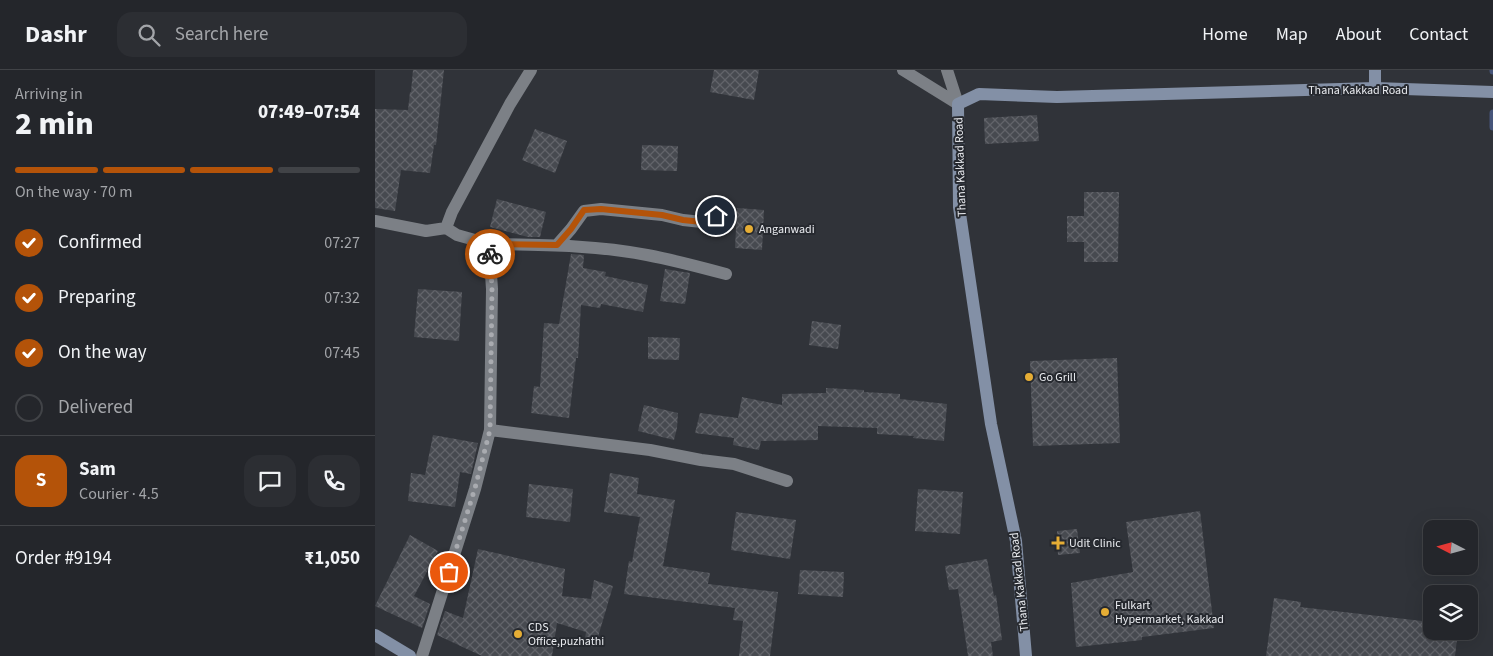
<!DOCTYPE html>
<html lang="en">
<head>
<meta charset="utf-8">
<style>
  :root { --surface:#24262b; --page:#2c2e33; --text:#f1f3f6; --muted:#a3a5a9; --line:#414347; --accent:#b45309 }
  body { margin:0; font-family:"Source Sans 3",sans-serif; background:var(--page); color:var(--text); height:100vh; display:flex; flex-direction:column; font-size:19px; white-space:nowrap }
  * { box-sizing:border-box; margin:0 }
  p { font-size:16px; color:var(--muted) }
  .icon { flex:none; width:28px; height:28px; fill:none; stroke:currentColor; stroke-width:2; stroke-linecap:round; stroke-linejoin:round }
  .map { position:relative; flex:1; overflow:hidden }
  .panel { display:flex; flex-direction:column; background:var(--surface); width:375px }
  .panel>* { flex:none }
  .needle { width:32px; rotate:276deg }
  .buttons { position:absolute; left:1048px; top:450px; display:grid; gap:10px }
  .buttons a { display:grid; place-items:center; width:55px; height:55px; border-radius:10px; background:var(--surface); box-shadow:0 5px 20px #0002,0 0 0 1px var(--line); font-size:25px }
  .pin { position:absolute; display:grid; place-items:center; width:42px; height:42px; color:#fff; margin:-21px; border:2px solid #fff; border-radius:50%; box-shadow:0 1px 5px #0007 }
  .courier { position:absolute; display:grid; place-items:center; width:50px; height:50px; margin:-25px; border:4px solid #b45309; border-radius:50%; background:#fff; color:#222; box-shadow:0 1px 6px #0007 }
  .summary em { font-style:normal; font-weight:800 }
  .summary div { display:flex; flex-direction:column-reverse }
  .summary { display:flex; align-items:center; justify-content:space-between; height:85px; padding:0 15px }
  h1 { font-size:32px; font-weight:800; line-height:38px }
  .bar { display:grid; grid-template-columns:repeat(4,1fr); gap:8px 5px; align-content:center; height:60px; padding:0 15px }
  .bar i { height:6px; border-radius:4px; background:var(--line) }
  .bar .current { background:var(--accent) }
  .bar p { grid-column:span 4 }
  .line { display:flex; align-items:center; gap:12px; padding:0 15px; border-top:1px solid var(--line) }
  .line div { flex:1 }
  .round { display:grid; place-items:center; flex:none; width:52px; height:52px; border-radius:15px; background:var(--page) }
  ol { padding:0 15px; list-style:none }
  li { display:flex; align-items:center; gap:15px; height:55px }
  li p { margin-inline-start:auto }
  li .icon { padding:5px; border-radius:50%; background:var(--accent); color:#fff; stroke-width:4 }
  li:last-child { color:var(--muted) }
  li i { width:28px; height:28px; border:2px solid var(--line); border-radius:50% }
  header { display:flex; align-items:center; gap:30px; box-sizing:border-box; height:70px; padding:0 25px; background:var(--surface); border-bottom:1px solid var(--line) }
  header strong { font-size:24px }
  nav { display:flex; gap:28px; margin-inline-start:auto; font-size:18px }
  .search { width:350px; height:45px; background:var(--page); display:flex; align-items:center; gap:12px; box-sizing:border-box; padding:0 18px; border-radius:15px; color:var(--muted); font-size:19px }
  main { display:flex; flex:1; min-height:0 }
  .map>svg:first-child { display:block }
</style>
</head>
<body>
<header>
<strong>Dashr</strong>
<div class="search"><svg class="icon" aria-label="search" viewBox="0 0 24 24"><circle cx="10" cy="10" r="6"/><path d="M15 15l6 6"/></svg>Search here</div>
<nav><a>Home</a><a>Map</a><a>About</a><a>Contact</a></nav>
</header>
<main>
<section class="panel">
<div class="summary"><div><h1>2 min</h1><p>Arriving in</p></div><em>07:49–07:54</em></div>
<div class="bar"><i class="current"></i><i class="current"></i><i class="current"></i><i></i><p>On the way · 70 m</p></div>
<ol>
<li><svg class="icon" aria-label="check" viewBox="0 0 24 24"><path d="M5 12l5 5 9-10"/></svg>Confirmed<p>07:27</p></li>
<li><svg class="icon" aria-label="check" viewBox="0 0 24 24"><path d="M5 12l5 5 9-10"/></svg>Preparing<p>07:32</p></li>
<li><svg class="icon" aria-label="check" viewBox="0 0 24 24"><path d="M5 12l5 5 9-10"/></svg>On the way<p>07:45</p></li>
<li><i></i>Delivered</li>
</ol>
<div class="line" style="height:90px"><b class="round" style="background:var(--accent);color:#fff">S</b><div><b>Sam</b><p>Courier · 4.5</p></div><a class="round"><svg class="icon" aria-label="chat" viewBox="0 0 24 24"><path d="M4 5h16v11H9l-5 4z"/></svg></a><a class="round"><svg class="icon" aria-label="phone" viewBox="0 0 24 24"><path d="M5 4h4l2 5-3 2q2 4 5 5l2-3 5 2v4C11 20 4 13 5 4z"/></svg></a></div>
<div class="line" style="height:65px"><div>Order #9194</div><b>₹1,050</b></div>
</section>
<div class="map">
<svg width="1118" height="586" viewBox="0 0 1118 586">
  <defs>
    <pattern id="building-cross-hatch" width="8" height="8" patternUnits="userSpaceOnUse" patternTransform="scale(1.25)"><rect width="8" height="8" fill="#474a50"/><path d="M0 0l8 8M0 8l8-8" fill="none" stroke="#62646a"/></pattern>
  </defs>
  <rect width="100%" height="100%" fill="#303339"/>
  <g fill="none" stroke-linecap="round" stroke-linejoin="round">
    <!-- stream -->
    <path stroke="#46557a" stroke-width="7" d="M 1118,0 L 1118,1
      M 1118,43 L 1118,57"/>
  </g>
  <!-- building -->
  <path fill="url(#building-cross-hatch)" d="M 38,0 L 69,0 L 61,75 L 59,75 L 55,103 L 26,100 L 20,141 L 0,138 L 0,39 L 33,40 L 35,22 L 36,22 Z
    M 339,0 L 384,0 L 379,30 L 335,22 Z
    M 662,45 L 664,71 L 610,74 L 609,48 Z
    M 160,59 L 192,71 L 180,103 L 147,90 Z
    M 267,75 L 303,76 L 302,101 L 266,100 Z
    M 709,122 L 744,122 L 743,192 L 709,192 L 709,172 L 692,172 L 692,146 L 709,146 Z
    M 122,129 L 171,142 L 165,167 L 153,167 L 115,157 Z
    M 362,138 L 389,140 L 387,180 L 360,178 Z
    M 196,184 L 209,185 L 208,198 L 231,202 L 230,206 L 273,215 L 268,242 L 226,234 L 225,238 L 206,235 L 203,288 L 201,288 L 194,348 L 156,343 L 159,316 L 165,317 L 169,253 L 184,254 Z
    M 290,199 L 315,203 L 310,234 L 285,231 Z
    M 43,219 L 87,222 L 84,271 L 39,267 Z
    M 437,251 L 466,255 L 463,279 L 434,275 Z
    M 273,267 L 305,268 L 304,290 L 273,289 Z
    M 742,288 L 745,373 L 658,376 L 655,291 Z
    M 451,318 L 489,320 L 489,322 L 525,324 L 525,329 L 572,334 L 569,371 L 538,368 L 539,366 L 502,364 L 502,358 L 443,356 L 443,370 L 386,371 L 384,380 L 358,375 L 359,368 L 320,363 L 325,343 L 363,348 L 367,327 L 407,335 L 407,324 L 451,323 Z
    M 269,335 L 303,343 L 302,358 L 299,370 L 263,361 Z
    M 58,365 L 103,373 L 96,404 L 85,402 L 80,437 L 33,431 L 36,403 L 50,405 Z
    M 235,403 L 264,408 L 262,424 L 300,430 L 288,496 L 335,503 L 333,514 L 403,522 L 395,586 L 364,586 L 368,551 L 358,550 L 360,538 L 249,524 L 254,491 L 257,492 L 265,447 L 229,442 Z
    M 154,414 L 198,419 L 195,452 L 151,447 Z
    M 543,419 L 588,422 L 585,464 L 540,461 Z
    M 825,441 L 839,558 L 767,567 L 767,570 L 701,577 L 696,513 L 758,502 L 751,452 Z
    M 361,442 L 421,450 L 415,489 L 356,480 Z
    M 702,459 L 705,483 L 683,485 L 682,461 Z
    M 35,465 L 63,481 L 39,526 L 55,534 L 47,558 L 0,536 Z
    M 103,479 L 190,499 L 187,526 L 216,529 L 219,510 L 238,516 L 220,577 L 209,575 L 211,562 L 182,553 L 177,586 L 107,586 L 62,565 L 70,541 L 88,548 Z
    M 612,489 L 619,526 L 621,525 L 627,570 L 616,572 L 618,586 L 593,586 L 583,519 L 574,520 L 570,496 Z
    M 425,500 L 469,502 L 468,527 L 423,524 Z
    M 899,528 L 926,532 L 925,537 L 1056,552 L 1056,561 L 1083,561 L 1080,586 L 891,586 Z"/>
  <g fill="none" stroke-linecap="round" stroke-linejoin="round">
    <!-- street -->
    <path stroke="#7c8086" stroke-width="12" d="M 528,0 L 583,34
      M 572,0 L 583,34
      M 0,151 L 51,161 L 71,158
      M 114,174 C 167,175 220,175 272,185 C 299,190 325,197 351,204
      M 182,175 L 196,159 L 209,141 L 226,139 L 287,145 L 308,150 L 327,152 L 341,146
      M 115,360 L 275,380 L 326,390 L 359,394 L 412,411
      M 47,586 L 100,419 L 115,360 L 117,219 L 114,174 L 82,165 L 71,158 L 77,142 L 135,34 L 156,0"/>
    <!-- secondary -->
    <path stroke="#8390a6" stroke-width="12" d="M 1000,0 L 1000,18
      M 0,565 L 35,586
      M 651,586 L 641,471 L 616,354 L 584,137 L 583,34 L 604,24 L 682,27 L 1000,18 L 1118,22"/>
  </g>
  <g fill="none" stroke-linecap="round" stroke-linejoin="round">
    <!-- done -->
    <path stroke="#a9abb0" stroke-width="5" stroke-dasharray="0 9" d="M 74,502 L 100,418 L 115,360 L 117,219 L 115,184"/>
    <!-- route -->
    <path stroke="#b45309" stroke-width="6" d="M 115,184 L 114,174 L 182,175 L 196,159 L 209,140 L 226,139 L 287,145 L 308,150 L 327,152 L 341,146"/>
  </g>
  <!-- markers -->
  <g fill="#e5ad35" stroke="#26292f" stroke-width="2">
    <circle cx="374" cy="159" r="5"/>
    <circle cx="654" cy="307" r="5"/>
    <path d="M680.5 465.5h5v5h5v5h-5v5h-5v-5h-5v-5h5z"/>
    <circle cx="730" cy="542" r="5"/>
    <circle cx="143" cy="564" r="5"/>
  </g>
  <g text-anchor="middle" stroke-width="4" stroke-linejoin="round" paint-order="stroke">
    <!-- street labels -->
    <g font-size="12" fill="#eaecf0" stroke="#26292f">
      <text x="983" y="24">Thana Kakkad Road</text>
      <text transform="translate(585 97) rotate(-92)" y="4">Thana Kakkad Road</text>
      <text transform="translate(644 512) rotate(-96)" y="4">Thana Kakkad Road</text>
    </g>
    <!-- poi labels -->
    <g font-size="12" fill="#eaecf0" stroke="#26292f" text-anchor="start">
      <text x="384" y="163">Anganwadi</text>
      <text x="664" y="311">Go Grill</text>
      <text x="694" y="477">Udit Clinic</text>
      <text x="740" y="539">Fulkart<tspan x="740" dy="14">Hypermarket, Kakkad</tspan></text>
      <text x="153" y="561">CDS<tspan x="153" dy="14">Office,puzhathi</tspan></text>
    </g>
  </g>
</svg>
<div class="buttons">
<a><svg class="needle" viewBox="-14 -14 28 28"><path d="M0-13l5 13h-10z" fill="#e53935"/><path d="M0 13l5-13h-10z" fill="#a3a5a9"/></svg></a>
<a><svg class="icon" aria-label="layers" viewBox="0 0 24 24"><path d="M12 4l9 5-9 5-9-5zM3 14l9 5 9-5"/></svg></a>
</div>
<div class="pin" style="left:74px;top:502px;background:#ea580c"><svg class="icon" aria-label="bag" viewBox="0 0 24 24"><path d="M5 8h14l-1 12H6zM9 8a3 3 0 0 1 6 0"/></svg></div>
<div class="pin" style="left:341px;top:146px;background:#1f2937"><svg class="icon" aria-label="home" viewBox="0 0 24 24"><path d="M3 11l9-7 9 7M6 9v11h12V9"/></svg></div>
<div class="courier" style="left:115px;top:184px"><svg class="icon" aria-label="bike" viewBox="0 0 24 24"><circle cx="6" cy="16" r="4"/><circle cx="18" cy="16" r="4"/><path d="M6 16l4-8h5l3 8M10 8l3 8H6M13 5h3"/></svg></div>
</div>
</main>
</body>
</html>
